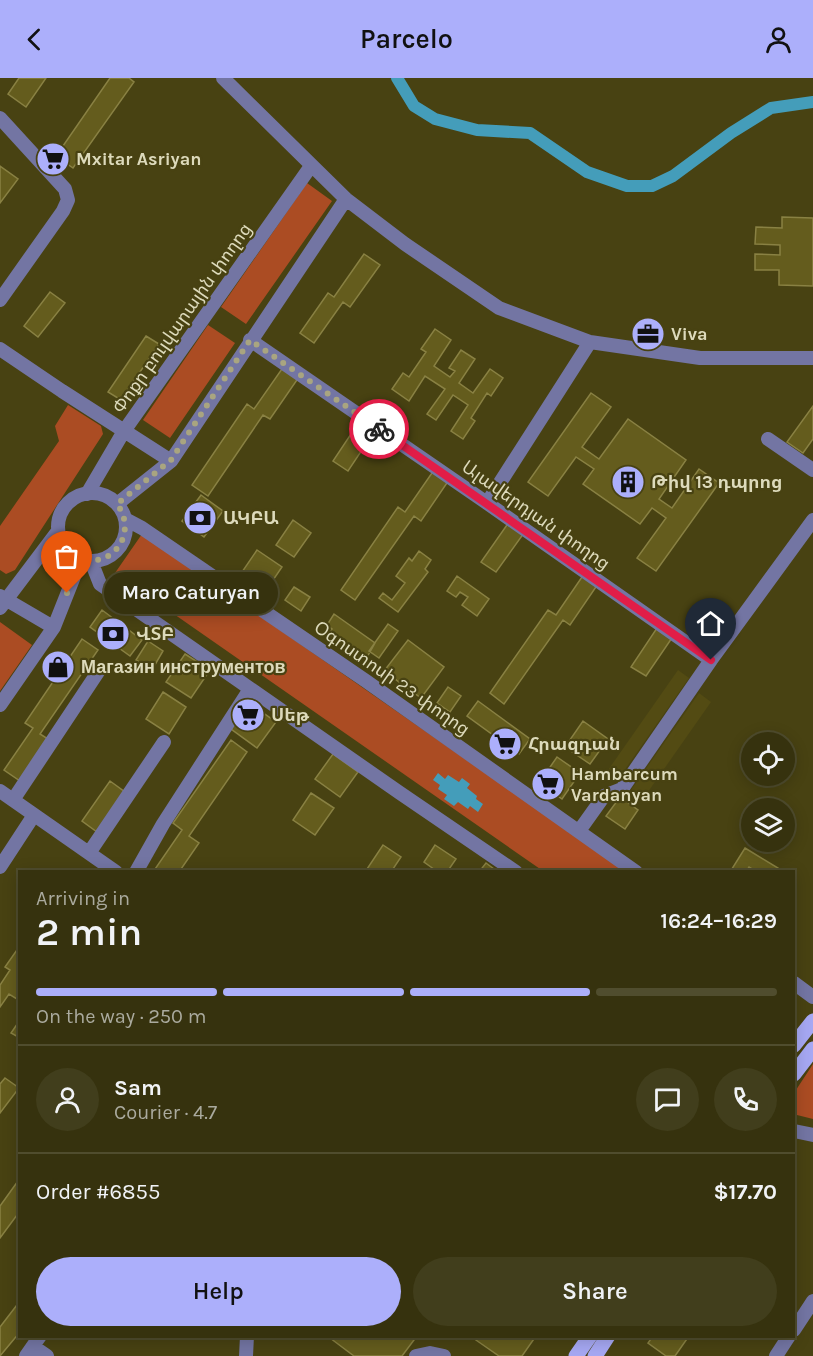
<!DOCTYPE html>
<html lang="en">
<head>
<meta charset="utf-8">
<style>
  :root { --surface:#36320e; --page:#413e1c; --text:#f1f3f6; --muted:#aaaa9e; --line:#504d2e; --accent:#acaffb }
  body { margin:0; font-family:Karla,"Noto Sans Armenian",sans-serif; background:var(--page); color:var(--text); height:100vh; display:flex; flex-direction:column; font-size:22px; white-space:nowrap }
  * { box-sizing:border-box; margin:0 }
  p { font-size:20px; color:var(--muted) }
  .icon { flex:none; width:33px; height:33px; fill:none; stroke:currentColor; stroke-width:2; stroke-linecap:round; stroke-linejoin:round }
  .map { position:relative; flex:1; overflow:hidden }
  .panel { position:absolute; left:18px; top:792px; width:777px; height:468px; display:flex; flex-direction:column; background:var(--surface); border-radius:0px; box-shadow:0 3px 15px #0003,0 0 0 2px var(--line) }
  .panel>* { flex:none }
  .controls { position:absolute; left:741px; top:654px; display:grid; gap:12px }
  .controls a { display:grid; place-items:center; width:54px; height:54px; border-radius:50%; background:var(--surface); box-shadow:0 3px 15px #0003,0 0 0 2px var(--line); font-size:30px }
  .pin { position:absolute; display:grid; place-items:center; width:51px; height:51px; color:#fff; margin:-62px -26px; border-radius:50% 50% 50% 0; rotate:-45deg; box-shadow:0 0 6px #0007 }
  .pin .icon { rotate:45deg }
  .courier { position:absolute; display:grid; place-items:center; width:60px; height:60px; margin:-30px; border:4px solid #e11d48; border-radius:50%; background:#fff; color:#222; box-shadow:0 2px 8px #0007 }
  .bubble { position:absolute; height:42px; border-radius:21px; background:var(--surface); box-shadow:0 3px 15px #0003,0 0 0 2px var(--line); font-size:20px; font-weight:600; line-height:42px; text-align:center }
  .head em { font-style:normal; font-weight:600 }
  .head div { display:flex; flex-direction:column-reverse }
  .head { display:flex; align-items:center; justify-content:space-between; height:102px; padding:0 18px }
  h1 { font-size:39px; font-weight:600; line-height:45px }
  .bar { display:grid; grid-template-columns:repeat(4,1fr); gap:9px 6px; align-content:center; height:72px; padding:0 18px }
  .bar i { height:8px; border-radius:4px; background:var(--line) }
  .bar .active { background:var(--accent) }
  .bar p { grid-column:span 4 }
  .line { display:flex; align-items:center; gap:15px; padding:0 18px; border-top:2px solid var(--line) }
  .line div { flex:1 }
  .round { display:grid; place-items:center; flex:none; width:63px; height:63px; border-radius:32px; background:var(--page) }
  .button { display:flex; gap:12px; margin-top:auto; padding:12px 18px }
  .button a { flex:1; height:69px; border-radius:36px; background:var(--accent); color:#111; font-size:24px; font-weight:600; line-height:69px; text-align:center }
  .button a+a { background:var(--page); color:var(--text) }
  header { display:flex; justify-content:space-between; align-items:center; height:78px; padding:0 18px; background:var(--accent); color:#111; font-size:27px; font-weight:600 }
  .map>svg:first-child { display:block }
</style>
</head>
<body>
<header><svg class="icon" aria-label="back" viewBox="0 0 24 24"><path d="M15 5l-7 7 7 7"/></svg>Parcelo<svg class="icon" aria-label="person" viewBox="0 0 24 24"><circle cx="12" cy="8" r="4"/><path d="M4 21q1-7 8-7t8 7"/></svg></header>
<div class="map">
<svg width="813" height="1278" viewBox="0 0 813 1278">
  <rect width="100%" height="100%" fill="#484212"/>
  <!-- built -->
  <path fill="#534b13" d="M 678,592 L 689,600 L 617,703 L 606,695 Z
    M 699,615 L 711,624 L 643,721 L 631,712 Z"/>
  <!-- green -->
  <path fill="#ab4c23" d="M 307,105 L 332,123 L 246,246 L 221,229 Z
    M 208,247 L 235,265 L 170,360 L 143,342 Z
    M 68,327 L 101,348 L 103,356 L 15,492 L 6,496 L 0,492 L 0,448 L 59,363 L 55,348 Z
    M 142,456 L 626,793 L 543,793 L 115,495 Z
    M 0,544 L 32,567 L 0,613 Z
    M 813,986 L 813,1041 L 797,1037 L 794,1034 L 794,1015 Z"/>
  <!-- water -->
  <path fill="#449dba" d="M 162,498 L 173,505 L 176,502 L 183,507 L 180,510 L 192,519 L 189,522 L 196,527 L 191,534 L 184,529 L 182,533 L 170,525 L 167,528 L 160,524 L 163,520 L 152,512 Z
    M 438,695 L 445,701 L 448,697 L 459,704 L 462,700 L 470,706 L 467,710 L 477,718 L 476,721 L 483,726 L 478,734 L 470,728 L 468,731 L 458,724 L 454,728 L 444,721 L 447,717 L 438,711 L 440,707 L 433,702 Z"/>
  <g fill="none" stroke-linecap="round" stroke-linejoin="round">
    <!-- canal -->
    <path stroke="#449dba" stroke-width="12" d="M 397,0 L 414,28 L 435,41 L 477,52 L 530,55 L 587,94 L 627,108 L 652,108 L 673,98 L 731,55 L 771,30 L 813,24"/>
  </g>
  <!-- building -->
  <path fill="#645c1d" stroke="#898143" stroke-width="1.5" d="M 19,0 L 46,0 L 26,29 L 8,16 Z
    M 110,0 L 129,0 L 134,4 L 73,90 L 56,78 Z
    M 0,88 L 18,101 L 0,125 Z
    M 782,139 L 813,140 L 813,208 L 779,207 L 779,192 L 755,192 L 755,176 L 780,177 L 780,167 L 755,166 L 756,149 L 782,150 Z
    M 364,176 L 380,187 L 350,229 L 343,224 L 314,265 L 300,255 L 328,215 L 334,219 Z
    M 50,214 L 65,225 L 38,259 L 24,248 Z
    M 435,251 L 451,262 L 434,288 L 450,299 L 455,293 L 449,290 L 461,272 L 475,281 L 459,305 L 473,315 L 490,291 L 503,300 L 491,318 L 487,315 L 471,340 L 475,343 L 463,361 L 451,353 L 468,327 L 453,317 L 436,342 L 427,336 L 445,311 L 425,298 L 409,323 L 392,311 L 403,295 L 409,299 L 426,274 L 421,271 Z
    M 146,258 L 159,266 L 121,322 L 108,314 Z
    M 284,288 L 299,299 L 270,341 L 263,337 L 208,418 L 192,407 L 247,326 L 254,331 Z
    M 591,315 L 611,329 L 582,369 L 599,381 L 628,341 L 686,382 L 659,421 L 672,430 L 699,391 L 719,405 L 656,493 L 637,480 L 666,440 L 652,430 L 640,446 L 583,406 L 594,391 L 576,379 L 548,418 L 528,404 Z
    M 813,328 L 813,361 L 803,375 L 787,364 Z
    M 361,341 L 376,351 L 348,393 L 333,383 Z
    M 434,392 L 449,402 L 421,443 L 414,438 L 355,522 L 341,512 L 398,429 L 405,434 Z
    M 201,417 L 223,433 L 204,459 L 182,443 Z
    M 293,442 L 311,455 L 294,479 L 276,467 Z
    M 509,444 L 524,455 L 496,494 L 481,484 Z
    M 257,472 L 282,489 L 267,511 L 242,494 Z
    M 419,473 L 431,482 L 425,491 L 428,494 L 398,534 L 379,520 L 383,515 L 392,522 L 405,505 L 396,498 L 409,480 L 412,483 Z
    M 584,496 L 598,506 L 570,547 L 563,542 L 504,626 L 490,615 L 548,532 L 556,537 Z
    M 457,498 L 489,521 L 477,538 L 462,527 L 468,519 L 460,514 L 456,519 L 447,513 Z
    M 294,509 L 310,519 L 301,533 L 285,522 Z
    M 102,532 L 142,562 L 130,578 L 90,549 Z
    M 334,536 L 375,565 L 366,581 L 329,556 L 332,551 L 327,547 Z
    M 388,546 L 398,553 L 379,580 L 369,573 Z
    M 659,547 L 674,557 L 646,598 L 631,589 Z
    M 82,561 L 98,572 L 40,656 L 48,661 L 20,703 L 4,692 L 33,650 L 25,645 Z
    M 408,562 L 444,589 L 421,620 L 384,593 Z
    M 148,563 L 163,573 L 152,592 L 136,582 Z
    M 185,576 L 210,592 L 191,620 L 166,604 Z
    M 448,609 L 461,618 L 450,634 L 437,625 Z
    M 163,614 L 186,629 L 169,656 L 146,641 Z
    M 478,623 L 530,661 L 519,676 L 467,638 Z
    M 249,625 L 276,644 L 257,670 L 231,651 Z
    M 583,643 L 608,661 L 590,686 L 565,669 Z
    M 231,662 L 247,674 L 189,758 L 199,765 L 179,794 L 153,794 L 182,752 L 173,745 Z
    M 333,676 L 358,694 L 340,719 L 315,701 Z
    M 557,679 L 580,695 L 562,721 L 539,705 Z
    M 110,703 L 125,714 L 97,754 L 82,743 Z
    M 311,715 L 334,730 L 315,757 L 293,742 Z
    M 620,719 L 638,732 L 625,751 L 606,738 Z
    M 383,767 L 401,779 L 391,794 L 365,794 Z
    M 435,767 L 456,781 L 447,794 L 438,794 L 424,784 Z
    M 745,770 L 778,790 L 776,794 L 757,794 L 749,789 L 746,794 L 730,794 Z
    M 486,785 L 498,794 L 479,794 Z
    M 19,869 L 20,903 L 17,906 L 20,908 L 20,923 L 9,916 L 0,929 L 0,907 L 10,892 L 5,889 Z
    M 20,942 L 20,960 L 11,955 Z
    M 5,1000 L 19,1010 L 0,1035 L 0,1006 Z
    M 18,1103 L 20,1133 L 0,1160 L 0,1128 Z
    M 20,1223 L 20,1254 L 0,1278 L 0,1249 Z
    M 332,1258 L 417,1258 L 402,1278 L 354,1278 L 330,1260 Z
    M 475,1258 L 536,1258 L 522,1278 L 499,1278 L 473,1260 Z
    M 653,1258 L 689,1258 L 675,1278 L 666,1278 L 648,1265 Z"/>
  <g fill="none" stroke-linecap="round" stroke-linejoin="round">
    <!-- minor -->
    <path stroke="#7375a3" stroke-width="14" d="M 223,0 L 346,121 L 405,166 L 499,230 L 590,264 L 700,280 L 813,280
      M 0,40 L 65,111 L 68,122 L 63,133 L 0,222
      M 250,262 L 487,425 L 711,582
      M 0,271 L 62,313 L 171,383
      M 768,361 L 813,392
      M58 449a34 34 0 1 1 68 0a34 34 0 1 1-68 0Z
      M 87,416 L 124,353 L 311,88
      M 487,425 L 590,264
      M 117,426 L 171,383 L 346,121
      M 125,441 L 142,450 L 366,603 L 636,794
      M 91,483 L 100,506 L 400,715 L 516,794
      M 0,518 L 53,549
      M 0,530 L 58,453
      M 0,627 L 54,549 L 81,481
      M 0,713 L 116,794
      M 13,722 L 100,591
      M 579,753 L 604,718 L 622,711 L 711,582 L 813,442
      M 89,775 L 164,664
      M 0,789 L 34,737
      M 136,794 L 163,746 L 250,611
      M 794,905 L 813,919
      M 794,1053 L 813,1057
      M 794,1252 L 813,1223
      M 34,1269 L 47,1278
      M 26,1278 L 40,1258
      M 246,1278 L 247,1258
      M 416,1278 L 430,1275 L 444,1278
      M 776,1278 L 789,1258"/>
    <!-- major -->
    <path stroke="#a6a8f3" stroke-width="15" d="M 794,967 L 813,943
      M 794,996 L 813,971
      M 576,1278 L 590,1258
      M 595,1278 L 608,1258"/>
  </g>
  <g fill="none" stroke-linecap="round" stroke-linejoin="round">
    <!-- done -->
    <path stroke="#a9a580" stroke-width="6" stroke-dasharray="0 10.8" d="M 67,515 L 81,481 C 114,490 138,454 117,426 L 171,382 L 250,262 L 379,351"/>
    <!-- route -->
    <path stroke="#e11d48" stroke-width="8" d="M 379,351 L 711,582"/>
  </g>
  <!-- icons -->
  <defs>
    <symbol id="supermarket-disc" viewBox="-11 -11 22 22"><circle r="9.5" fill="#acaffb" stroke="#484212"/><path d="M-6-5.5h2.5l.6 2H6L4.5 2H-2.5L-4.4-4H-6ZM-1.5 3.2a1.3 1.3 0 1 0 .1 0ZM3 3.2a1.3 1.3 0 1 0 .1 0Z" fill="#111"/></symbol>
    <symbol id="office-disc" viewBox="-11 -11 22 22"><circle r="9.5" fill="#acaffb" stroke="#484212"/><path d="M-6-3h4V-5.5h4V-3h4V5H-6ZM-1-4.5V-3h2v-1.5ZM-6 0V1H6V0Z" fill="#111"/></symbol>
    <symbol id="building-disc" viewBox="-11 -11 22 22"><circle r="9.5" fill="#acaffb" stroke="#484212"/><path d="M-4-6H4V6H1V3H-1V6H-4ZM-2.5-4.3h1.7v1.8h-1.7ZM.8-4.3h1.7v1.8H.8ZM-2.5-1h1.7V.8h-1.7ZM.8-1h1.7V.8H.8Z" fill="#111"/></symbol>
    <symbol id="bank-disc" viewBox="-11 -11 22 22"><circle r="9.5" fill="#acaffb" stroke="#484212"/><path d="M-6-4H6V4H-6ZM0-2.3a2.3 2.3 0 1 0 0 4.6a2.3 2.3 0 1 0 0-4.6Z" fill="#111"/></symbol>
    <symbol id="shop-disc" viewBox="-11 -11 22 22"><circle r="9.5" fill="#acaffb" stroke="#484212"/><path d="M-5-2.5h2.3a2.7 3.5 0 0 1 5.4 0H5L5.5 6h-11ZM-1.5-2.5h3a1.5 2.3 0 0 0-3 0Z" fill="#111"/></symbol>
  </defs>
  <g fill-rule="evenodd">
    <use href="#supermarket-disc" x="34" y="62" width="38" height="38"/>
    <use href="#office-disc" x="629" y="237" width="38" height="38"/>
    <use href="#building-disc" x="609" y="385" width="38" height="38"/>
    <use href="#bank-disc" x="181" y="421" width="38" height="38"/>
    <use href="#bank-disc" x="94" y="537" width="38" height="38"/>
    <use href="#shop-disc" x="39" y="570" width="38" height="38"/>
    <use href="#supermarket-disc" x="229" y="618" width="38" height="38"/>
    <use href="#supermarket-disc" x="486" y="647" width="38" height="38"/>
    <use href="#supermarket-disc" x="529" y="687" width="38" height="38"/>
  </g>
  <g text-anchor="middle" stroke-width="4.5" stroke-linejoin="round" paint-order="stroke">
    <!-- poi labels -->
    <g font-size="18" font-weight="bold" fill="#dddabb" stroke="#484212" text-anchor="start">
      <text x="76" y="87">Mxitar Asriyan</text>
      <text x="671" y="262">Viva</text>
      <text x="651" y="410">Թիվ 13 դպրոց</text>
      <text x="223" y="446">ԱԿԲԱ</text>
      <text x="136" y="562">ՎՏԲ</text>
      <text x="81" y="595">Магазин инструментов</text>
      <text x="271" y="643">Սեթ</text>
      <text x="528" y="672">Հրազդան</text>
      <text x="571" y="702">Hambarcum<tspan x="571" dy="21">Vardanyan</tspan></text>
    </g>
    <!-- street labels -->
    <g font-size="18" fill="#dddabb" stroke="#484212">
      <text transform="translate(182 240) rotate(-55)" y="6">Փոքր բուլվարային փողոց</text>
      <text transform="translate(536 437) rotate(35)" y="6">Ալավերդյան փողոց</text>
      <text transform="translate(392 600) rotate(35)" y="6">Օգոստոսի 23 փողոց</text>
    </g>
  </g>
</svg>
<div class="controls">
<a><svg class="icon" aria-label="locate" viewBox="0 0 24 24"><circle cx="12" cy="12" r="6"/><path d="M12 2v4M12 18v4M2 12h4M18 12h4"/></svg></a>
<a><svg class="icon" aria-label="layers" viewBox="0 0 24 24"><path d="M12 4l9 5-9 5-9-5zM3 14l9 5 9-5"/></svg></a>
</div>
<div class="pin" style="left:67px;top:515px;background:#ea580c"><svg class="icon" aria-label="bag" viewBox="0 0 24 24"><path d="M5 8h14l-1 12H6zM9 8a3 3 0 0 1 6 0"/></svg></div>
<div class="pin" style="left:711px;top:582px;background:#1f2937"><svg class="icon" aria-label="home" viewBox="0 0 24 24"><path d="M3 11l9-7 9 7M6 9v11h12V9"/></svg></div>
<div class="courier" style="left:379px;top:351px"><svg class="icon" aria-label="bike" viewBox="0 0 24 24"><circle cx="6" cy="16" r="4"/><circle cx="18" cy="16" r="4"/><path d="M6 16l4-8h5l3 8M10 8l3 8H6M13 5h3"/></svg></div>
<div class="bubble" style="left:104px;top:494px;width:174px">Maro Caturyan</div>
<section class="panel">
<div class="head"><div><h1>2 min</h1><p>Arriving in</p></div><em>16:24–16:29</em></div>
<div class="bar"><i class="active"></i><i class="active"></i><i class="active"></i><i></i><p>On the way · 250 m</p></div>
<div class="line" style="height:108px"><a class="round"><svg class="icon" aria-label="person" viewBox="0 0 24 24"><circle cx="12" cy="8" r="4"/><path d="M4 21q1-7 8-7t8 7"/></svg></a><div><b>Sam</b><p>Courier · 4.7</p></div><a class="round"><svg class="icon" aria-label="chat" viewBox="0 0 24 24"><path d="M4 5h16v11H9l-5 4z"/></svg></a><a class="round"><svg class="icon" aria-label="phone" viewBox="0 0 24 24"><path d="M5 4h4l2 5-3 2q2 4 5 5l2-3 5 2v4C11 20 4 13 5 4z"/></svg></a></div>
<div class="line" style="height:78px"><div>Order #6855</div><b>$17.70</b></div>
<div class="button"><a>Help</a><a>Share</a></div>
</section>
</div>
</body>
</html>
